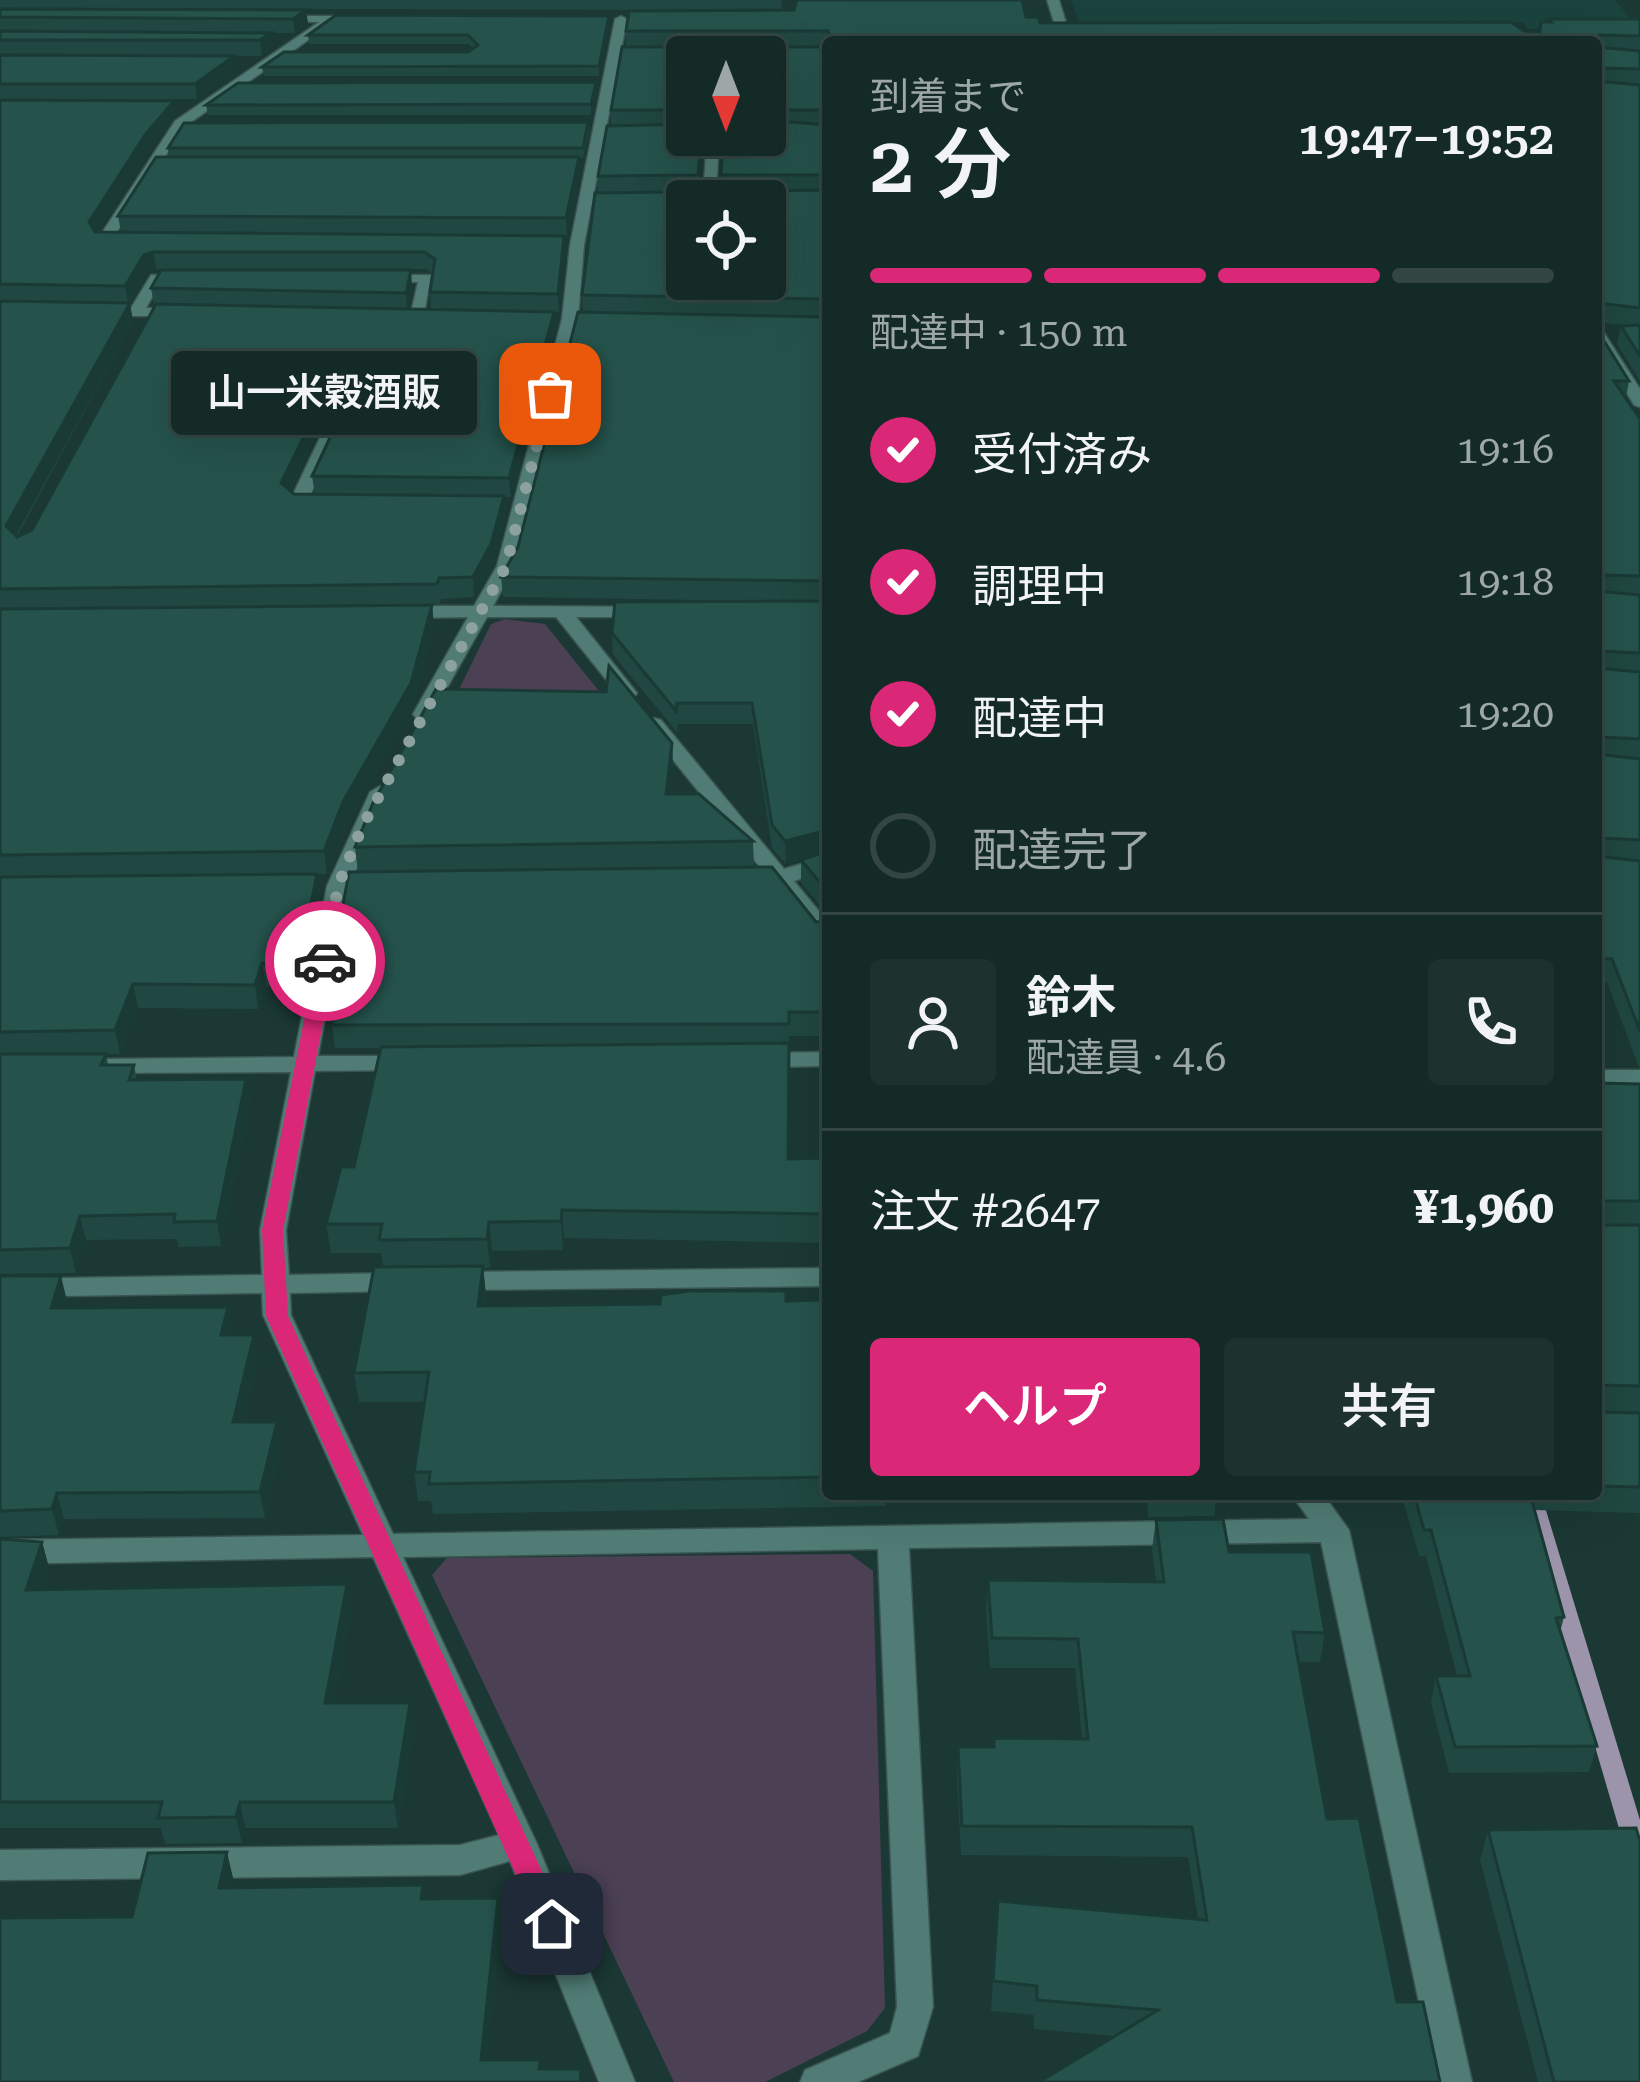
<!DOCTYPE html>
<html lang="ja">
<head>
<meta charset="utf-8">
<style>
  :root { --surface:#142a27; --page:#1d322f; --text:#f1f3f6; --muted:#9da7a7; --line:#334644; --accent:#db2777 }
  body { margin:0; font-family:"Roboto Serif","Noto Sans JP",serif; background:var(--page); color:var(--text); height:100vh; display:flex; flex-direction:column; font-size:45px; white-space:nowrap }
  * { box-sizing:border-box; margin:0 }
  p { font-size:39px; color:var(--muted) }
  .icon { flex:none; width:66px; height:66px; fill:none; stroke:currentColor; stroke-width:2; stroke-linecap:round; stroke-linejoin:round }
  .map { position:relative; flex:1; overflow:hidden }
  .sheet { position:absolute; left:822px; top:36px; width:780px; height:1464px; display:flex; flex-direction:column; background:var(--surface); border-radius:12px; box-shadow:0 12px 48px #0002,0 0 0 3px var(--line) }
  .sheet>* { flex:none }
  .needle { width:78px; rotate:180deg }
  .controls { position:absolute; left:666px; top:36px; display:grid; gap:24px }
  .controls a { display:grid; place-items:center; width:120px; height:120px; border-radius:12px; background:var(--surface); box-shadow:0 12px 48px #0002,0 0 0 3px var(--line); font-size:60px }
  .pin { position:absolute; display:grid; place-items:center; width:102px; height:102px; color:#fff; margin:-51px; border-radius:24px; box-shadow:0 6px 18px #0006 }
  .courier { position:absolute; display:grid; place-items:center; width:120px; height:120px; margin:-60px; border:9px solid #db2777; border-radius:50%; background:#fff; color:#222; box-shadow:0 3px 15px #0007 }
  .bubble { position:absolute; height:84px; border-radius:12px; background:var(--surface); box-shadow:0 12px 48px #0002,0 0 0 3px var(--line); font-size:39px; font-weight:600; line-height:84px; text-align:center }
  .summary em { font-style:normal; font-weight:600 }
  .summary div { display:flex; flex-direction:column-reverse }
  .summary { display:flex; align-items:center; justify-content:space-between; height:204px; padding:0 48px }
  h1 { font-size:78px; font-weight:600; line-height:90px }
  .bar { display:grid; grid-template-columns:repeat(4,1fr); gap:18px 12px; align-content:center; height:144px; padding:0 48px }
  .bar i { height:15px; border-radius:9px; background:var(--line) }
  .bar .on { background:var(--accent) }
  .bar p { grid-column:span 4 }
  .line { display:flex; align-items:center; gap:30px; padding:0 48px; border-top:3px solid var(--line) }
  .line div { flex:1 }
  .round { display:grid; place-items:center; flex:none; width:126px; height:126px; border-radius:12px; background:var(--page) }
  ol { padding:0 48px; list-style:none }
  li { display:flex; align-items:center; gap:36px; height:132px }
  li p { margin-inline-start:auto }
  li .icon { padding:12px; border-radius:50%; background:var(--accent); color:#fff; stroke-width:4 }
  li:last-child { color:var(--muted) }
  li i { width:66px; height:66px; border:6px solid var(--line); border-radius:50% }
  .cta { display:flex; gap:24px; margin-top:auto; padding:24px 48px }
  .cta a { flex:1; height:138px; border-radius:12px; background:var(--accent); color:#fff; font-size:48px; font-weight:600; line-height:138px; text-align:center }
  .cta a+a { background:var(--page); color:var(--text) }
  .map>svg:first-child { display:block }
</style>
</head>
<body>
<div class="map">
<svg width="1640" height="2082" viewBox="0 0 1640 2082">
  <rect width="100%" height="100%" fill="#1b3834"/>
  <!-- built -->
  <path fill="#1b433d" d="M 1071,0 L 1615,0 L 1639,29 L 1528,29 L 1522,22 L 1079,22 Z"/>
  <!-- green -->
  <path fill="#4b4054" d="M 505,619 L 545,624 L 616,712 L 447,714 L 491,624 Z
    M 850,1554 L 873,1571 L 885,2008 L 867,2031 L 765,2082 L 674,2082 L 432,1575 L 447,1558 Z"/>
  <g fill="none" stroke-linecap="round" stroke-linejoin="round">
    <!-- stream -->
    <path fill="#9c94aa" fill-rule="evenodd" d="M 1521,1494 L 1541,1494 L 1640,1820 L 1640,1869 L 1632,1866 L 1628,1859 Z"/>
    <defs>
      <path id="minor" d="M 1047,0 L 1059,0 L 1072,42 L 1060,42 Z
        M 276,16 L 362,16 L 368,19 L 334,22 L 184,127 L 113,238 L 129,239 L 129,245 L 98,245 L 96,242 L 175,121 L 319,22 L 272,21 Z
        M 621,16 L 627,19 L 584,245 L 578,319 L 515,566 L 493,606 L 653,607 L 653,615 L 646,617 L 576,617 L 637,693 L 634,697 L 620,697 L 556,617 L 487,617 L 430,718 L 416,718 L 413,714 L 468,617 L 404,618 L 395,612 L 404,606 L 474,606 L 497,566 L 562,319 L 570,245 L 615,19 Z
        M 707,135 L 719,135 L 716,201 L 703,200 Z
        M 187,274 L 194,278 L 192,281 L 161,282 L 146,308 L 184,309 L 189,310 L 189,316 L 99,316 L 92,312 L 99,308 L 131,308 L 151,275 Z
        M 379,275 L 431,275 L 423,320 L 410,317 L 418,282 L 384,282 L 379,281 Z
        M 1596,326 L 1601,328 L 1640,389 L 1640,407 L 1634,405 L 1596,343 Z
        M 340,407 L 348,412 L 308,500 L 328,505 L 319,510 L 291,509 L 288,505 L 332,412 Z
        M 654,718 L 661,720 L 784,869 L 828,856 L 828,870 L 794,881 L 828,922 L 828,944 L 820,942 L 774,885 L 741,885 L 738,880 L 741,875 L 764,872 L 647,728 L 644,724 Z
        M 380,786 L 390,792 L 349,886 L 318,1056 L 406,1056 L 418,1063 L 406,1070 L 315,1071 L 286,1230 L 289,1275 L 400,1273 L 410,1276 L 413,1282 L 410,1288 L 400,1291 L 290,1293 L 291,1315 L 393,1534 L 1309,1519 L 1291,1494 L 1323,1494 L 1349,1530 L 1472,2082 L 1436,2082 L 1321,1542 L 909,1548 L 933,2007 L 918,2056 L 858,2082 L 800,2082 L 805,2070 L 890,2033 L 897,2007 L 878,1549 L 403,1557 L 537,1844 L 635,2082 L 599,2082 L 510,1861 L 460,1875 L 0,1880 L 0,1850 L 460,1845 L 499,1835 L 373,1557 L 0,1564 L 0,1540 L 363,1535 L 263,1315 L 262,1293 L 0,1297 L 0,1279 L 262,1275 L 260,1230 L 291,1072 L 104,1073 L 92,1066 L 104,1059 L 294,1057 L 327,886 L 370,792 Z
        M 828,1052 L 828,1066 L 758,1067 L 746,1060 L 758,1053 Z
        M 1596,1070 L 1640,1070 L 1640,1086 L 1596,1084 Z
        M 828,1268 L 828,1286 L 452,1290 L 442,1287 L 439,1281 L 442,1275 L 452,1272 Z"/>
    </defs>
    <!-- minor casing -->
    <use href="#minor" stroke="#3a5551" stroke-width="3"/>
    <!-- minor -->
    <use href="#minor" fill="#507c75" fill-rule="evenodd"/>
  </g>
  <!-- wall -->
  <path fill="#204741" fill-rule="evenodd" d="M 0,0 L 782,0 L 781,10 L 1026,17 L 1040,23 L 1540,32 L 1548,19 L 1640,19 L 1640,381 L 1617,344 L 1621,326 L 1632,326 L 1596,322 L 1596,42 L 828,42 L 828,46 L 626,46 L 626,31 L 714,10 L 0,8 Z
    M 0,9 L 306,10 L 308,24 L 295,33 L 257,33 L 272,48 L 262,56 L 0,55 Z
    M 610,25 L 599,76 L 264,76 L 262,67 L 468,52 L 473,48 L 469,44 L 309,44 L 308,35 Z
    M 622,47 L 828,47 L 828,915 L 801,883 L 801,860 L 824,853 L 786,864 L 772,848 L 753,724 L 678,724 L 677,732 L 613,655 L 612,633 L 615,602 L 772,601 L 503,597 L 501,577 L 518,547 L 578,312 L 583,312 L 582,295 L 595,193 L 722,191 L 723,135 L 765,135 L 765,57 L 687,57 L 687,135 L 702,135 L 699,192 L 598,192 L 598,176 L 607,126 L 631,125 L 611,125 L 611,110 ZM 687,201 L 765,201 L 765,279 L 687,279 Z
    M 0,55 L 236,71 L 197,99 L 6,100 L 177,116 L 147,151 L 97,232 L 121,232 L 118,216 L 169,157 L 168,148 L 588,122 L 589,132 L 583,158 L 579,158 L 580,175 L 567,236 L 564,236 L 565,253 L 559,312 L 554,312 L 555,330 L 511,497 L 504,497 L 505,516 L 493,564 L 474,597 L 441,599 L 439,605 L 432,605 L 434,626 L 414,705 L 346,825 L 327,874 L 317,874 L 321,897 L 303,988 L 266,987 L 258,1009 L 138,1008 L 120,1054 L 106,1054 L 108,1065 L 134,1065 L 137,1080 L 246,1079 L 251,1103 L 221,1246 L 179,1247 L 177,1239 L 86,1240 L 76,1273 L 0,1274 ZM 156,269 L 426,269 L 433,274 L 430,292 L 431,310 L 407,309 L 412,286 L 151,288 L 154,305 L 156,305 L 32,530 L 17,537 L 133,321 L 129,303 L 147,273 ZM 338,403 L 344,408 L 312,476 L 315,495 L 294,494 L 290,491 L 328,410 Z
    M 596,93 L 591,115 L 208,115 L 206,105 Z
    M 1596,328 L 1629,381 L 1626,398 L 1640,419 L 1640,1070 L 1607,982 L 1596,982 Z
    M 672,743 L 673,769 L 670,794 L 753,841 L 754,867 L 816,922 L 828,921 L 828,1036 L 789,1036 L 789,1159 L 828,1158 L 828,1243 L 564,1238 L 563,1250 L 492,1251 L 490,1268 L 483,1268 L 486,1295 L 485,1306 L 828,1300 L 828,1494 L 921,1494 L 886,1495 L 886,1506 L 433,1514 L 431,1501 L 418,1501 L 414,1472 L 424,1402 L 359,1402 L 354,1373 L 383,1267 L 381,1253 L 331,1253 L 326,1224 L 354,1167 L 381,1048 L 335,1048 L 332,1025 L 340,988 L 335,988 L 332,965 L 358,872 L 355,847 Z
    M 1596,1083 L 1640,1084 L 1640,1513 L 1534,1510 L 1564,1617 L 1560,1632 L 1597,1746 L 1589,1772 L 1449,1773 L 1431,1702 L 1436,1676 L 1457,1676 L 1426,1556 L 1419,1556 L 1404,1503 L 1391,1503 L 1389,1494 L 1596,1494 Z
    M 0,1276 L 67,1301 L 65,1308 L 233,1332 L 232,1335 L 254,1335 L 258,1360 L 244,1422 L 277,1422 L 281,1447 L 265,1518 L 64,1519 L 59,1535 L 0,1537 Z
    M 1011,1494 L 1217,1494 L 1214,1516 L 1148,1517 L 1147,1503 L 1138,1500 L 1012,1498 Z
    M 1156,1520 L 1229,1552 L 1325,1633 L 1320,1662 L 1299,1662 L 1327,1819 L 1397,2002 L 1115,2036 L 1034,2029 L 1034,2015 L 991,2011 L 998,1901 L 1198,1919 L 1188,1857 L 961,1855 L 957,1776 L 958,1747 L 993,1747 L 994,1738 L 1082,1739 L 1075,1668 L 990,1668 L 986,1609 L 988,1580 L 1156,1582 L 1152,1549 Z
    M 0,1539 L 42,1542 L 49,1568 L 42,1590 L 347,1584 L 352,1609 L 334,1703 L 410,1703 L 414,1729 L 398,1828 L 245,1828 L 242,1843 L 165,1844 L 161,1828 L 0,1828 Z
    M 1488,1830 L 1640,2082 L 1538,2082 L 1480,1860 Z"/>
  <!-- shaded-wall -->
  <path fill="#1a3a35" d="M 306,10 L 308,24 L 295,33 L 293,19 Z
    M 609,16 L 610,25 L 599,76 L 599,66 Z
    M 271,33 L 272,48 L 262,56 L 260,40 Z
    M 234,56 L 236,71 L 197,99 L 195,84 Z
    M 596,82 L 596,93 L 591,115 L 591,104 Z
    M 174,101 L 177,116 L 147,151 L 92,240 L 89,222 L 145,135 Z
    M 579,157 L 580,175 L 567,236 L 566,218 Z
    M 564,236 L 565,253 L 559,312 L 558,294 Z
    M 153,252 L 156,269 L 147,273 L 128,303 L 125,286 L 144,255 Z
    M 411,270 L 412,286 L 407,309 L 406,293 Z
    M 130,303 L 133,321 L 10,546 L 6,526 Z
    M 554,312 L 555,330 L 511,497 L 509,478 Z
    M 335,384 L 338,403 L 328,410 L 284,503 L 281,483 L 326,391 Z
    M 504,496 L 505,516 L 493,564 L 474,597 L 473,577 Z
    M 432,605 L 434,626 L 414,705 L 346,825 L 327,874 L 324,851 L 343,802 Z
    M 672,743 L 673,769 L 667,820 L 666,794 Z
    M 827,829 L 827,852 L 786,864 L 785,841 Z
    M 317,874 L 321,897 L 303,988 L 299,964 Z
    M 262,963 L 266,987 L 258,1009 L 255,985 Z
    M 133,984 L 138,1008 L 120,1054 L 115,1030 Z
    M 246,1079 L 251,1103 L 221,1246 L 217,1221 Z
    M 562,1210 L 564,1238 L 563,1250 L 561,1221 Z
    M 80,1216 L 86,1240 L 76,1273 L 70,1248 Z
    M 489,1222 L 492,1251 L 490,1268 L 487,1239 Z
    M 483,1266 L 486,1295 L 481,1335 L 478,1306 Z
    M 61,1276 L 67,1301 L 57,1333 L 51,1308 Z
    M 228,1307 L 233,1332 L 225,1360 L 221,1335 Z
    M 254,1335 L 258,1360 L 238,1448 L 233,1422 Z
    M 277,1422 L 281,1447 L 265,1518 L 260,1492 Z
    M 57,1493 L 64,1519 L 59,1535 L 52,1509 Z
    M 42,1542 L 49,1568 L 33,1616 L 26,1590 Z
    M 347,1584 L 352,1609 L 329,1729 L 325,1703 Z
    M 410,1703 L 414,1729 L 398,1828 L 394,1802 Z
    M 240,1802 L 245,1828 L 242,1843 L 236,1817 Z
    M 227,1852 L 234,1882 L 226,1918 L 219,1888 Z
    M 498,1898 L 502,1928 L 486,2082 L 481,2060 Z"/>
  <!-- building -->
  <path fill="#25534c" stroke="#1a3a35" stroke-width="3" fill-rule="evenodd" d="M 797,0 L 1022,0 L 1026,17 L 1038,17 L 1040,23 L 1511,22 L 1524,31 L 1540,32 L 1541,22 L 1551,22 L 1548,19 L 1640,19 L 1640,36 L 1599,35 L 1596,42 L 832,42 L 828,31 L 626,31 L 629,11 L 794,10 Z
    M 0,9 L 306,10 L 293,19 L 0,17 Z
    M 336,15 L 609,16 L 599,66 L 262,67 L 284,52 L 468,52 L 478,45 L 468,35 L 308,35 Z
    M 0,31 L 271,33 L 260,40 L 0,40 Z
    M 622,47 L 828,47 L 828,110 L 765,110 L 765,57 L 687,57 L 687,110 L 611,110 Z
    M 1596,47 L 1640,51 L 1640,69 L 1599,68 L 1596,76 Z
    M 0,55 L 234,56 L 195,84 L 0,84 Z
    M 1596,81 L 1640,85 L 1640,308 L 1599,303 L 1596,307 Z
    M 596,82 L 591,104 L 206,105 L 238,83 Z
    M 0,100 L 174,101 L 145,135 L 89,222 L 95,232 L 564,236 L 558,294 L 430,292 L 435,259 L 424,252 L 153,252 L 144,255 L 125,286 L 0,284 Z
    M 765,120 L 828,125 L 828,175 L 721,175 L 723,135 L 765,135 Z
    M 588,122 L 583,148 L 168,148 L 184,123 Z
    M 687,124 L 687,135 L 701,135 L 698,175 L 598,176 L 607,126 Z
    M 156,157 L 579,157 L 566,218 L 118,216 Z
    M 828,190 L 828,299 L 582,295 L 595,193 ZM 687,201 L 765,201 L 765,279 L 687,279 Z
    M 161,270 L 411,270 L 406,293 L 151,288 Z
    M 0,301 L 130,303 L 6,526 L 17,537 L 32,530 L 156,304 L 554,312 L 509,478 L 312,476 L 350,395 L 335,384 L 326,391 L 281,483 L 294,494 L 504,496 L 491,544 L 473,577 L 439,578 L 437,584 L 0,589 Z
    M 578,312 L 828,317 L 828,581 L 501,577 L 518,547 Z
    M 1640,325 L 1640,356 L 1621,326 Z
    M 1596,328 L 1629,381 L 1614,381 L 1640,419 L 1640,576 L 1600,575 L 1596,590 Z
    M 1596,591 L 1640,595 L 1640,653 L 1600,651 L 1596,667 Z
    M 828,601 L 828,830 L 785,841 L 772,825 L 752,703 L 677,703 L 676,711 L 612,633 L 615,602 Z
    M 432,605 L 411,683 L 343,802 L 324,851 L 0,855 L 0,609 Z
    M 609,666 L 672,743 L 666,794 L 699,794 L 753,841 L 355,847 L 373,803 L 436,689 L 606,692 Z
    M 1596,668 L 1640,672 L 1640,739 L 1601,737 L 1596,754 L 1640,759 L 1640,840 L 1601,838 L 1596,856 L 1640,861 L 1640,1031 L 1612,959 L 1596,959 Z
    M 828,851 L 828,892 L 801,860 Z
    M 772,867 L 816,922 L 828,921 L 828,1012 L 789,1012 L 789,1024 L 332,1025 L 345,965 L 332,965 L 349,872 Z
    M 317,874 L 299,964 L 262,963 L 255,985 L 133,984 L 115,1030 L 0,1032 L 0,877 Z
    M 789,1043 L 788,1159 L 828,1158 L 828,1214 L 562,1210 L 561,1221 L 489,1222 L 487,1239 L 379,1240 L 382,1224 L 326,1224 L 341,1167 L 354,1167 L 381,1047 Z
    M 0,1054 L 106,1054 L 101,1065 L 134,1065 L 129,1080 L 246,1079 L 217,1221 L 174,1222 L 175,1214 L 80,1216 L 70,1248 L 0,1250 Z
    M 1596,1083 L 1640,1084 L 1640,1201 L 1599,1201 L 1599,1225 L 1640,1225 L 1640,1386 L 1599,1385 L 1599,1412 L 1640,1413 L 1640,1487 L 1596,1486 Z
    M 483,1266 L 478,1306 L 660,1304 L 661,1295 L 689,1291 L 786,1291 L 786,1301 L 828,1300 L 828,1477 L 429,1484 L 430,1472 L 414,1472 L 429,1372 L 354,1373 L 374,1267 Z
    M 0,1276 L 61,1276 L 51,1308 L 228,1307 L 221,1335 L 254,1335 L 233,1422 L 277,1422 L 260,1492 L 57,1493 L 52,1509 L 0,1511 Z
    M 1414,1494 L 1530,1494 L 1564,1617 L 1556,1618 L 1597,1746 L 1455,1747 L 1436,1676 L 1470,1676 L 1431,1530 L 1424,1530 Z
    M 1223,1519 L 1229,1552 L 1311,1552 L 1325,1633 L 1293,1632 L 1327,1819 L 1359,1818 L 1397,2002 L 1423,2002 L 1440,2082 L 1039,2082 L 1158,2010 L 1037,2000 L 1037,1986 L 993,1981 L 998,1901 L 1207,1920 L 1192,1827 L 962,1826 L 958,1747 L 994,1747 L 994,1738 L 1088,1739 L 1078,1639 L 992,1638 L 988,1580 L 1164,1582 L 1156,1520 Z
    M 0,1539 L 42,1542 L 26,1590 L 347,1584 L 325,1703 L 410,1703 L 394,1802 L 240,1802 L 236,1817 L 158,1818 L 162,1802 L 0,1802 Z
    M 1636,1828 L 1640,1841 L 1640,2082 L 1554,2082 L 1488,1830 Z
    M 227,1852 L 219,1888 L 423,1885 L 421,1899 L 498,1898 L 481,2060 L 540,2060 L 539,2069 L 581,2069 L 580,2082 L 0,2082 L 0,1918 L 132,1917 L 148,1853 Z"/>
  <!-- route -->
  <path fill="#db2777" d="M 325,955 L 335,961 L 283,1230 L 288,1316 L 566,1924 L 552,1936 L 538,1924 L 266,1316 L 262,1230 L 316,961 Z"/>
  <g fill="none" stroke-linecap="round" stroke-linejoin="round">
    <!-- done -->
    <path stroke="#8da19e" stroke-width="12" stroke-dasharray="0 21.6" d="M 325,961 L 338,886 L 362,827 L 506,566 L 550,394"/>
  </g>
</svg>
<div class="controls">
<a><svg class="needle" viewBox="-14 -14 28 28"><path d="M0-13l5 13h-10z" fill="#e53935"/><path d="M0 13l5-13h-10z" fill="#9da7a7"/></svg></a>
<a><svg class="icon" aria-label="locate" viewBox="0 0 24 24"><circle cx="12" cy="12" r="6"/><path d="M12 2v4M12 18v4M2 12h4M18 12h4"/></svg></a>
</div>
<div class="pin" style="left:550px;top:394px;background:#ea580c"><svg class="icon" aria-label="bag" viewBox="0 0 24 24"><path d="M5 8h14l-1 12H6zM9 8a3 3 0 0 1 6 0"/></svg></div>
<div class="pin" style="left:552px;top:1924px;background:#1f2937"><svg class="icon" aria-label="home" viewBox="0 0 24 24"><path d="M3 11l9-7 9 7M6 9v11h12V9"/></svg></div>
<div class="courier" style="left:325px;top:961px"><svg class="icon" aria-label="car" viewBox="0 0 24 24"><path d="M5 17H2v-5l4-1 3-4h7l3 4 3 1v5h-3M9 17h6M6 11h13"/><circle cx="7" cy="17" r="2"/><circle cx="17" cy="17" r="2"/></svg></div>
<div class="bubble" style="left:171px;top:351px;width:306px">山一米穀酒販</div>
<section class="sheet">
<div class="summary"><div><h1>2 分</h1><p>到着まで</p></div><em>19:47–19:52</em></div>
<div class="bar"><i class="on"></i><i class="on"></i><i class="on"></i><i></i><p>配達中 · 150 m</p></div>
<ol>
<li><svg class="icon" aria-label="check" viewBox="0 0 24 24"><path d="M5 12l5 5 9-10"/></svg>受付済み<p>19:16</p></li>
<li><svg class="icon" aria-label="check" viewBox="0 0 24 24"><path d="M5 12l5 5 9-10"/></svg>調理中<p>19:18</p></li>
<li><svg class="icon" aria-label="check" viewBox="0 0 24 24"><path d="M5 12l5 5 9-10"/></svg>配達中<p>19:20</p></li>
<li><i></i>配達完了</li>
</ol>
<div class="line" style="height:216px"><a class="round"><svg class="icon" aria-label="person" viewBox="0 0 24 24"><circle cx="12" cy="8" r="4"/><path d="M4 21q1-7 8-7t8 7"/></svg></a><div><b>鈴木</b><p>配達員 · 4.6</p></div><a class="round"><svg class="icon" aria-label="phone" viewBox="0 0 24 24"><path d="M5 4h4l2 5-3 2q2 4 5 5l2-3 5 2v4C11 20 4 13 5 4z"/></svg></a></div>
<div class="line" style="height:156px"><div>注文 #2647</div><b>¥1,960</b></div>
<div class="cta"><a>ヘルプ</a><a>共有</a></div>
</section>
</div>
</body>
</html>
